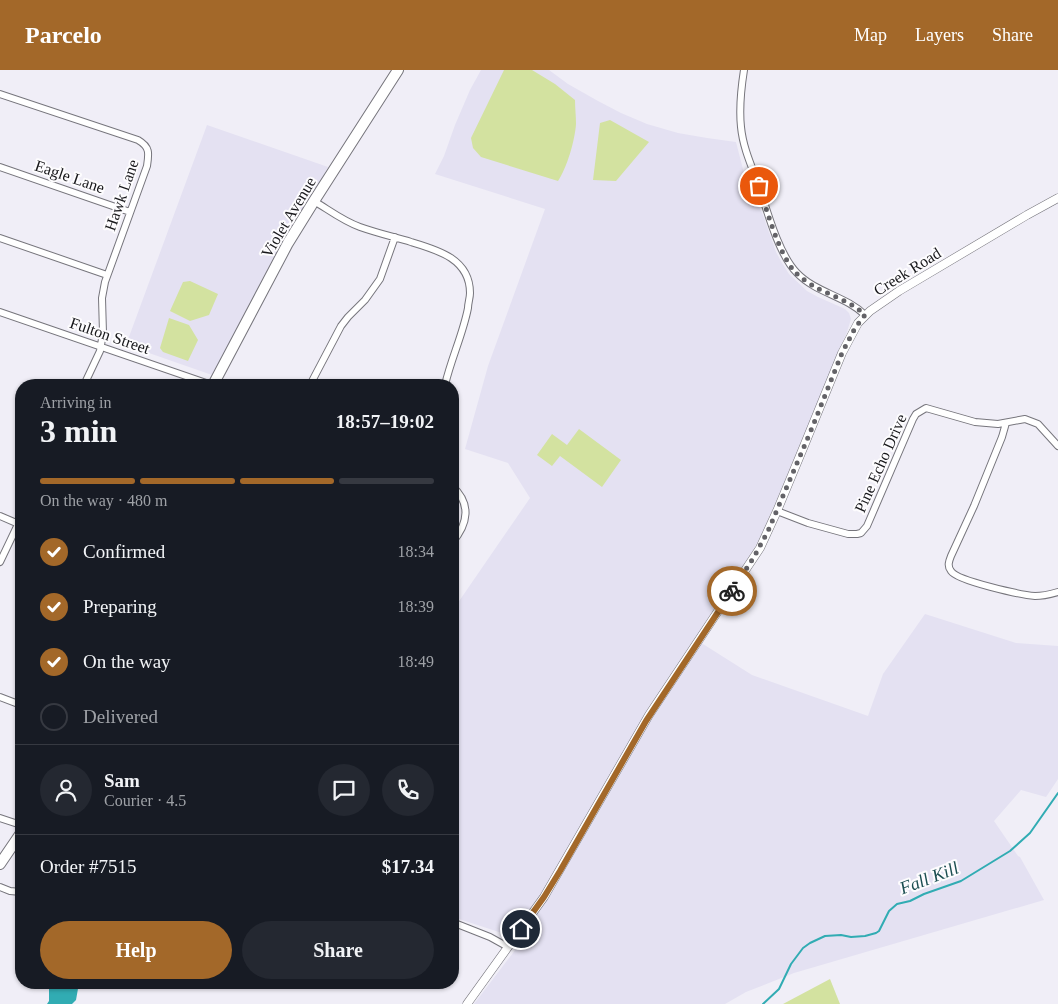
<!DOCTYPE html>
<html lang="en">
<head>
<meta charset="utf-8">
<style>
  :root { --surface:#171b24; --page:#242831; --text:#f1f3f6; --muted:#9ea1a6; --line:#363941; --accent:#a36829 }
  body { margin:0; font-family:Georgia,serif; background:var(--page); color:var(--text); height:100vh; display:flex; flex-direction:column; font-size:19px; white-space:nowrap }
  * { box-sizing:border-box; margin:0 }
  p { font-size:16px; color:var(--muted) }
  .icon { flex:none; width:28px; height:28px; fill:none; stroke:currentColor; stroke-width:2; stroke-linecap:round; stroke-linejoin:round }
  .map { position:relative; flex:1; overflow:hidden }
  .panel { position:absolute; left:15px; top:309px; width:444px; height:610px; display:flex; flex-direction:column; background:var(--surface); border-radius:20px; box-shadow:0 1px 4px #0004 }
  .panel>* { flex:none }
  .pin { position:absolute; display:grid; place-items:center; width:42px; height:42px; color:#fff; margin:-21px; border:2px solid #fff; border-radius:50%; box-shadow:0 1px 5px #0007 }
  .courier { position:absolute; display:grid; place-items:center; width:50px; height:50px; margin:-25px; border:4px solid #a36829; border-radius:50%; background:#fff; color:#222; box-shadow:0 1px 6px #0007 }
  .summary em { font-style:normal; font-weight:600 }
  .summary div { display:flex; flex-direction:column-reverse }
  .summary { display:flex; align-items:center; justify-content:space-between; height:85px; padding:0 25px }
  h1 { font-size:32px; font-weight:600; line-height:38px }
  .bar { display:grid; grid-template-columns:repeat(4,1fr); gap:8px 5px; align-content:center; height:60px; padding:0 25px }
  .bar i { height:6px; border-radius:4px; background:var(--line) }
  .bar .current { background:var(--accent) }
  .bar p { grid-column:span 4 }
  .line { display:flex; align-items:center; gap:12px; padding:0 25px; border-top:1px solid var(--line) }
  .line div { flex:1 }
  .round { display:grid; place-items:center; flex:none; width:52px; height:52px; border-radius:26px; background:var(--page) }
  ol { padding:0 25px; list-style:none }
  li { display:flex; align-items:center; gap:15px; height:55px }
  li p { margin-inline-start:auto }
  li .icon { padding:5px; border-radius:50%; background:var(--accent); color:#fff; stroke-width:4 }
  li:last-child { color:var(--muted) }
  li i { width:28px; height:28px; border:2px solid var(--line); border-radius:50% }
  .button { display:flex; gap:10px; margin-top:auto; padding:10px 25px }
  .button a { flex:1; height:58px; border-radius:30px; background:var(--accent); color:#fff; font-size:20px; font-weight:600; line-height:58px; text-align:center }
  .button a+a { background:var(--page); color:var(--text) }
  header { display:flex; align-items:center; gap:30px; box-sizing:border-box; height:70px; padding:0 25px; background:var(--accent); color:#fff }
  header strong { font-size:24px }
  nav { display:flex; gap:28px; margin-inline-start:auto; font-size:18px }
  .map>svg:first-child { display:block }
</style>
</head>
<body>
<header>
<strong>Parcelo</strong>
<nav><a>Map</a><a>Layers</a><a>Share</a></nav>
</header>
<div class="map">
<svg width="1058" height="934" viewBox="0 0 1058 934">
  <rect width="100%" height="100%" fill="#f0eef7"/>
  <!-- built -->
  <path fill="#e4e1f2" d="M 481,0 L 549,0 L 568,14 L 598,31 L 621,43 L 647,54 L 678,63 L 707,68 L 736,72 L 745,107 L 763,145 L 776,182 L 782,193 L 789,204 L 807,221 L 818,227 L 845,239 L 849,243 L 851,249 L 847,262 L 764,460 L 750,486 L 695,569 L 752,605 L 868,646 L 883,604 L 925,544 L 1016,573 L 1058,576 L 1058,709 L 1046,727 L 1021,720 L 994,751 L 1018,786 L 1020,787 L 1044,830 L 794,903 L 746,922 L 725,934 L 474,934 L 519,875 L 505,864 L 453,847 L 453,540 L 530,428 L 508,393 L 465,379 L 488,296 L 545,139 L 435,104 L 444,86 L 455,55 L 470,20 Z
    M 207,55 L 328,97 L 212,305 L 126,275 Z"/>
  <!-- green -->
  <path fill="#d3e2a0" d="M 504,0 L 532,0 L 555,14 L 575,30 C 575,38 576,46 576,54 C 575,70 567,98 558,111 L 481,87 L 473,78 L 471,68 Z
    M 610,50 L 649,72 L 616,111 L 593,110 L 600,53 Z
    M 190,211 L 218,224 L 209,245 L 190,251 L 170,241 L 183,212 Z
    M 169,248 L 189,255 L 198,270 L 188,291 L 163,282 L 160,278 Z
    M 579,359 L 621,390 L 602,417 L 560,386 L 552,396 L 537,385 L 552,364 L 567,375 Z
    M 830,909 L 840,934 L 783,934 Z"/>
  <!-- water -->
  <path fill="#31acb3" d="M 49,913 L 79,913 L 76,930 L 72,934 L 47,934 L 49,931 Z"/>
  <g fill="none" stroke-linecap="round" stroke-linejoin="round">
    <!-- stream -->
    <path stroke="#31acb3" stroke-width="2" d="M 763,934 L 779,919 L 791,894 L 803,878 L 810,873 L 825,866 L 841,865 L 851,867 L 865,866 L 876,863 L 879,861 L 889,841 L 897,834 L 910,831 L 924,824 L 961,811 L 1010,781 L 1030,763 L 1058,723"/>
    <defs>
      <path id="minor" d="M 744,0 C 741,19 739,38 741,57 C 743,78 752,97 759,116 C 767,141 779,185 797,203 C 816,223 846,226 865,245
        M 0,24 L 138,70 C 150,77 149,83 147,96 L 105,212 L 102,228 L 103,263 L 100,281 L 84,315
        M 0,97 L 130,142
        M 314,131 C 329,140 343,151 360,157 C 377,163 394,167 411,172 C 438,180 470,189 470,223 C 470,228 468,233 468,238 C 463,264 451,289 445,315
        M 0,168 L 107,205
        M 0,242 L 212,315
        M 310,315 L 341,256 L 348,247 L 365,230 L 380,209 L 395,167
        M 1006,353 L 1002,367 L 974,436 L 951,486 C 949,491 947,496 951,501 C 957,511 1022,525 1035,526 C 1043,526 1051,524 1058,522
        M 452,416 C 472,434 468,454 452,473
        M 777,441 L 808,453 L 848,464 L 857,464 L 861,463 L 867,456 L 913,349 L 916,344 L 926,338 L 975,352 L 998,354 L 1025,349 L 1038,354 L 1058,376
        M 0,446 L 21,455
        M 0,492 L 21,448
        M 0,627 L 21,635
        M 0,748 L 21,755
        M 0,817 L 10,821 L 21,822
        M 452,852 L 490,867 L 508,877"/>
      <path id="tertiary" d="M 467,934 L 544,827 L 649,645 L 760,478 L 777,441 L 804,376 L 842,283 L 858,253 L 870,241 L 899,221 L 1027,145 L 1058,128"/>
      <path id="primary" d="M 213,315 L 288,173 L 314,131 L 398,0
        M 0,794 L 21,763"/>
    </defs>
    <!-- minor casing -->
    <use href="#minor" stroke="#76757c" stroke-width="8"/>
    <!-- tertiary casing -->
    <use href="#tertiary" stroke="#76757c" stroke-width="9"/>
    <!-- primary casing -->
    <use href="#primary" stroke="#76757c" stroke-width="12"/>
    <!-- minor -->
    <use href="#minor" stroke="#fff" stroke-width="6"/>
    <!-- tertiary -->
    <use href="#tertiary" stroke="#fff" stroke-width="8"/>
    <!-- primary -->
    <use href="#primary" stroke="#fff" stroke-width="10"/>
  </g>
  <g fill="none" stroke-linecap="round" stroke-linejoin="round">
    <!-- done -->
    <path stroke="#636267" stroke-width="5" stroke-dasharray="0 9" d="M 732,521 L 754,487 L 768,461 L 812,358 L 842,283 L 855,258 L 865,245 C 852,232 832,226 815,217 C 808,213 800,207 794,201 C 778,181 767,141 759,116"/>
    <!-- route -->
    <path stroke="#a36829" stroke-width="6" d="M 521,859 L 544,827 L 560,801 L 646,651 L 732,521"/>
  </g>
  <g text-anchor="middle" stroke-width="4" stroke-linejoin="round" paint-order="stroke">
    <!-- street labels -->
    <g font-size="16" fill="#17171a" stroke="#fdfcfe">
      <text transform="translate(70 106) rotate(19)" y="6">Eagle Lane</text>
      <text transform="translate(121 125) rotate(-71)" y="6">Hawk Lane</text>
      <text transform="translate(288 147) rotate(-59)" y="6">Violet Avenue</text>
      <text transform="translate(907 201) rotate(-32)" y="6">Creek Road</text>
      <text transform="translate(110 265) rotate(19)" y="6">Fulton Street</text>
      <text transform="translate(880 393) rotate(-66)" y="6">Pine Echo Drive</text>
    </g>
    <!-- water labels -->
    <g font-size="18" font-style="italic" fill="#1b4e51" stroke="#fdfcfe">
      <text transform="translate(929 808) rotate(-21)" y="6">Fall Kill</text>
    </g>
  </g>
</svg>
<div class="pin" style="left:759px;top:116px;background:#ea580c"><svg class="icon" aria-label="bag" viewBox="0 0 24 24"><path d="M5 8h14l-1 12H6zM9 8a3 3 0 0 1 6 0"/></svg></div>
<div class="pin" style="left:521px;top:859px;background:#1f2937"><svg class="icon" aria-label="home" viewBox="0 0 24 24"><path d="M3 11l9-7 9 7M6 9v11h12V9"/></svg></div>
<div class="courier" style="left:732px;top:521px"><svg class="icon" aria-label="bike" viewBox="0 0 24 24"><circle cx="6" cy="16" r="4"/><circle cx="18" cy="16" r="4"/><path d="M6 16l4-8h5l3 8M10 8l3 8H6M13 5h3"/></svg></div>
<section class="panel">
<div class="summary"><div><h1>3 min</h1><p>Arriving in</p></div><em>18:57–19:02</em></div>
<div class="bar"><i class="current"></i><i class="current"></i><i class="current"></i><i></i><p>On the way · 480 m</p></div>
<ol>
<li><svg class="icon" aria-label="check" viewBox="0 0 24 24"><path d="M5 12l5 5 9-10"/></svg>Confirmed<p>18:34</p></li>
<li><svg class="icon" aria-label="check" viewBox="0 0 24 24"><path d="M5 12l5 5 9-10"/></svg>Preparing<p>18:39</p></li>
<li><svg class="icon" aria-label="check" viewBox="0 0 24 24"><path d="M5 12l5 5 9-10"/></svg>On the way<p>18:49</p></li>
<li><i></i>Delivered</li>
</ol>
<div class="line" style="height:90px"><a class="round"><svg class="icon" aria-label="person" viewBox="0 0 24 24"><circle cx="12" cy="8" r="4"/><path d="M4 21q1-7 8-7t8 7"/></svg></a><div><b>Sam</b><p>Courier · 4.5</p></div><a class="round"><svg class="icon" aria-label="chat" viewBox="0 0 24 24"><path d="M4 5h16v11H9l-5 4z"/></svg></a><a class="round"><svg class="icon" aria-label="phone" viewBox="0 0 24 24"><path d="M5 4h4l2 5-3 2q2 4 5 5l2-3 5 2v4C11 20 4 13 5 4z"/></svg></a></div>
<div class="line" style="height:65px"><div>Order #7515</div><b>$17.34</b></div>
<div class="button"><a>Help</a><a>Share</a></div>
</section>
</div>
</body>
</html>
